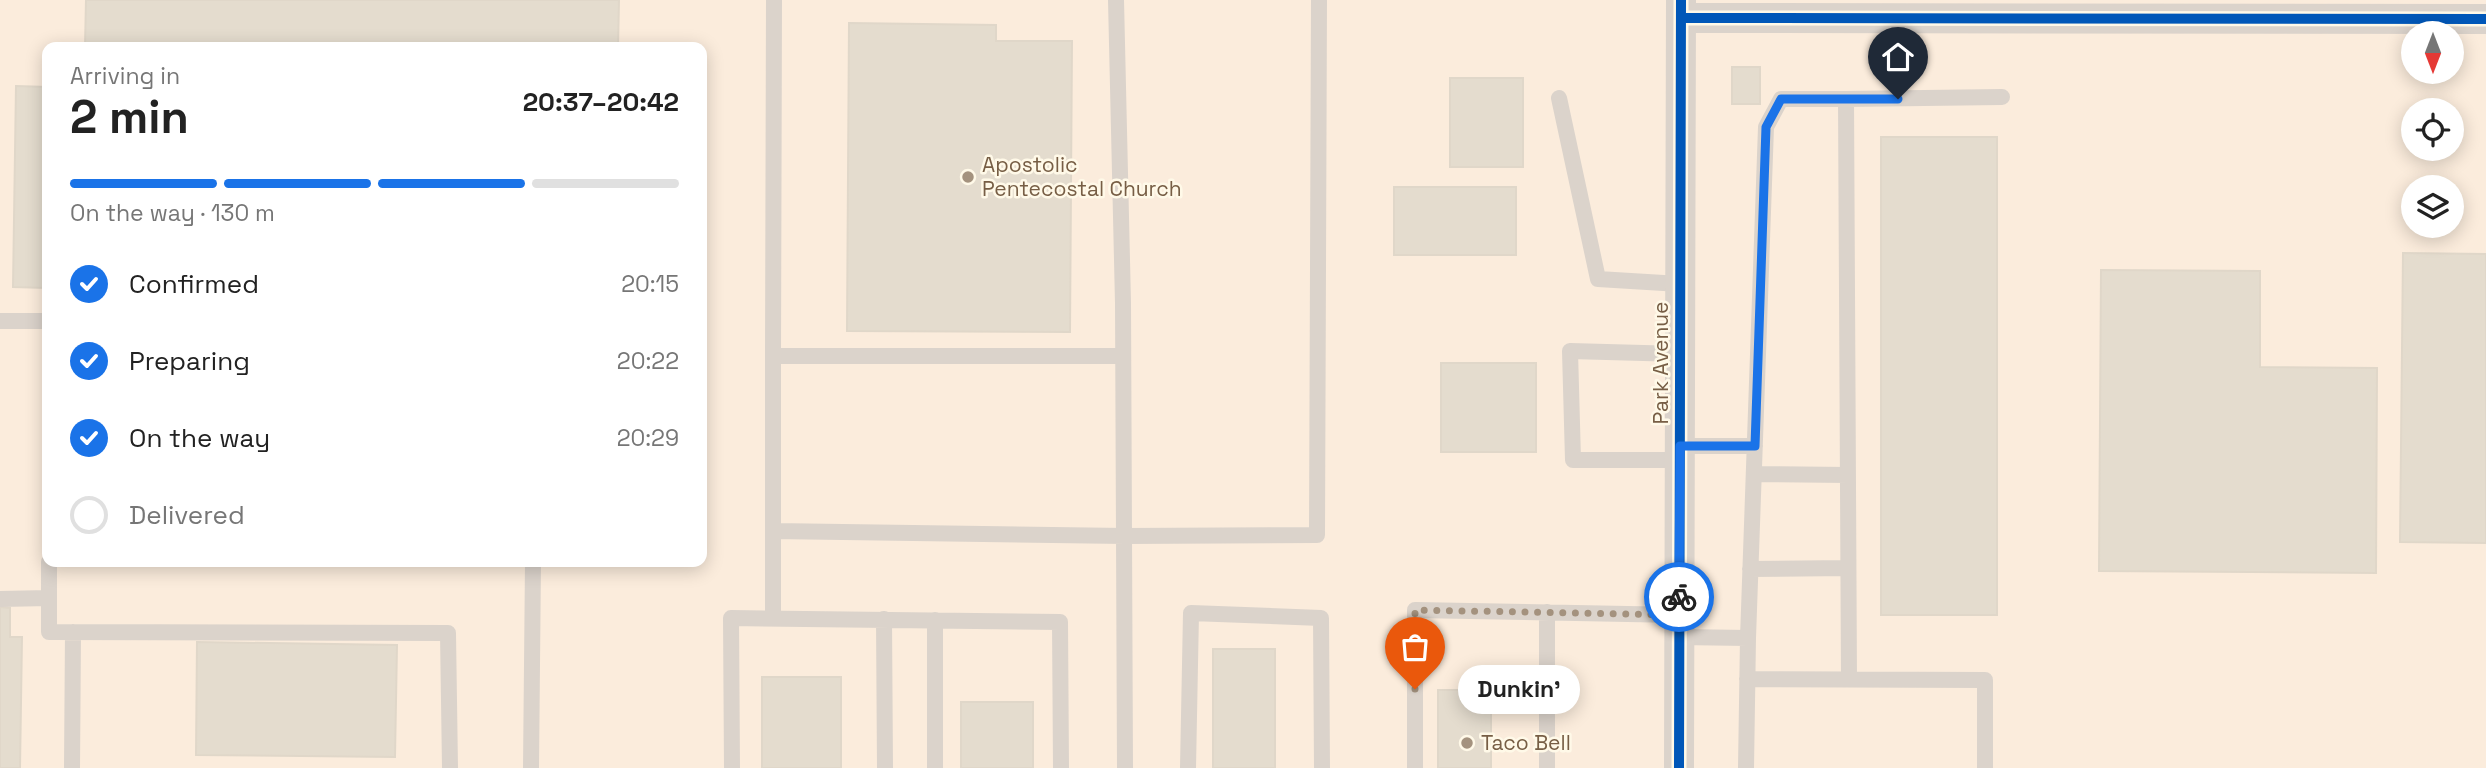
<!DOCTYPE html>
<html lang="en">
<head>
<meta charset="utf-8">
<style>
  :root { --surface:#fff; --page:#f6f6f6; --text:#222; --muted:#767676; --line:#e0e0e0; --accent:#1a73e8 }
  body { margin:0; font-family:"Space Grotesk",sans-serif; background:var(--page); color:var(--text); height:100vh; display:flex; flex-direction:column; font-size:26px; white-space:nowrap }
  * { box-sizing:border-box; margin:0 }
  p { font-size:23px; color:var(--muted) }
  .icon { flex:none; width:38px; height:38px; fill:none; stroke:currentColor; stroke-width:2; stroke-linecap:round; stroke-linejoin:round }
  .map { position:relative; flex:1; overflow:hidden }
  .panel { position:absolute; left:42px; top:42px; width:665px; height:525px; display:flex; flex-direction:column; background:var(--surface); border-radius:14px; box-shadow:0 4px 18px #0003 }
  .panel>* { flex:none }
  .needle { width:46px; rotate:180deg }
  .tools { position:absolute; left:2401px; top:21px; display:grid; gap:14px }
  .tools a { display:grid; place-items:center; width:63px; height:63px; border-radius:50%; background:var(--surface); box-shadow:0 4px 18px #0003; font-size:35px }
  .pin { position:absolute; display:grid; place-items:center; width:60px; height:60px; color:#fff; margin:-72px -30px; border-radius:50% 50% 50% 0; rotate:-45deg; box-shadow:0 0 7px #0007 }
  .pin .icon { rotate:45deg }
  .courier { position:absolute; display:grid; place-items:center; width:70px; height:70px; margin:-35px; border:5px solid #1a73e8; border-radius:50%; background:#fff; color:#222; box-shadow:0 2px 9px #0007 }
  .bubble { position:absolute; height:49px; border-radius:24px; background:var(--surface); box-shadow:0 4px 18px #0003; font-size:23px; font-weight:700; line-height:49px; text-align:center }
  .headline em { font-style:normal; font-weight:700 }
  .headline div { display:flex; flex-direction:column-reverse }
  .headline { display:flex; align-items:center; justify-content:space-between; height:119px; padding:0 28px }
  h1 { font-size:46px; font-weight:700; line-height:52px }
  .bar { display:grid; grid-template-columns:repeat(4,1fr); gap:10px 7px; align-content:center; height:84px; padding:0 28px }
  .bar i { height:9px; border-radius:5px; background:var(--line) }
  .bar .current { background:var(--accent) }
  .bar p { grid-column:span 4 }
  ol { padding:0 28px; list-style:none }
  li { display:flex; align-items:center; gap:21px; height:77px }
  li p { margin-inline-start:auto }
  li .icon { padding:7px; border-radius:50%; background:var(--accent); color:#fff; stroke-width:4 }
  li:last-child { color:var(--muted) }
  li i { width:38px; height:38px; border:4px solid var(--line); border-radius:50% }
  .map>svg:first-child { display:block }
</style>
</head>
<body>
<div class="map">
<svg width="2486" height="768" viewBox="0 0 2486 768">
  <rect width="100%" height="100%" fill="#f7f4e7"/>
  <!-- commercial -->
  <path fill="#fbecdc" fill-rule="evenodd" d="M 0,0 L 2486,0 L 2486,768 L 0,768 ZM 2413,33 L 2452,33 L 2452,72 L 2413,72 ZM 47,47 L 702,47 L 702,562 L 47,562 ZM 2413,110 L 2452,110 L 2452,149 L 2413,149 ZM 2413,187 L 2452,187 L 2452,226 L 2413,226 Z"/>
  <!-- building -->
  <path fill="#e4dcce" stroke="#e0d7c9" stroke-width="2" d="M 86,0 L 619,0 L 618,47 L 85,47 Z
    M 849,23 L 996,25 L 996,41 L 1072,41 L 1070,332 L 847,331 Z
    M 1732,67 L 1760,67 L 1760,104 L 1732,104 Z
    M 1450,78 L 1523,78 L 1523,167 L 1450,167 Z
    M 16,86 L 47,87 L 47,288 L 13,287 Z
    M 1881,137 L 1997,137 L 1997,615 L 1881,615 Z
    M 1394,187 L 1516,187 L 1516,255 L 1394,255 Z
    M 2403,253 L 2486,254 L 2486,543 L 2400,542 Z
    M 2101,270 L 2260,271 L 2260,367 L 2377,368 L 2376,573 L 2099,571 Z
    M 1441,363 L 1536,363 L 1536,452 L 1441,452 Z
    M 0,607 L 10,608 L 10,637 L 22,637 L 20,768 L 0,768 Z
    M 197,642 L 397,645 L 395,757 L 196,755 Z
    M 1213,649 L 1275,649 L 1275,768 L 1213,768 Z
    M 762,677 L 841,677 L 841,768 L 762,768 Z
    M 1438,690 L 1491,690 L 1491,768 L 1438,768 Z
    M 961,702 L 1033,702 L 1033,768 L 961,768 Z"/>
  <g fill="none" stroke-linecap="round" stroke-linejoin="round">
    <!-- service -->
    <path stroke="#dbd3cb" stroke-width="16" d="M 774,0 L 773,356 L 1123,356
      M 1116,0 L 1123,303 L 1125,768
      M 1559,98 L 1598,279 L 1680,284
      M 1846,99 L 2002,97
      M 0,321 L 47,321
      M 773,356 L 773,531 L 1125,536 L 1317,535 L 1319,0
      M 1680,446 L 1755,446
      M 1680,460 L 1573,460 L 1570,351 L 1680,354
      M 1754,474 L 1848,475
      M 773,531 L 773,618
      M 49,562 L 49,632 L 448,633 L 450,768
      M 1750,569 L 1848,568
      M 0,599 L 49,598
      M 1547,612 L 1547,768
      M 884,619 L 885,768
      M 935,620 L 935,768
      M 1679,637 L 1748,638 L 1746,768
      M 1748,638 L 1766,127 L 1781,99 L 1846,99 L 1849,679
      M 1747,679 L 1985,680 L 1985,768
      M 72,768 L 73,632
      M 531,768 L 533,562
      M 732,768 L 731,618 L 1060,622 L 1061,768
      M 1188,768 L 1191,613 L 1321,618 L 1322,768
      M 1415,768 L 1415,610 L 1679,615"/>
    <!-- minor -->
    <path stroke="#dbd3cb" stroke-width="30" d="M 1681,18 L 2486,19
      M 1679,768 L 1681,0"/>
    <defs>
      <path id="cycleway" d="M 1681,18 L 2486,19
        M 1679,768 L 1681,0"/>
    </defs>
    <!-- cycleway casing -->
    <use href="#cycleway" stroke="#fff9e8" stroke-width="15"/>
    <!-- cycleway -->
    <use href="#cycleway" stroke="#0057b8" stroke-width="10"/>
  </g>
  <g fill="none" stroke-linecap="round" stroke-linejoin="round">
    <!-- done -->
    <path stroke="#a4927e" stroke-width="7" stroke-dasharray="0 12.6" d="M 1415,689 L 1415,610 L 1679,615 L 1679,597"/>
    <!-- route -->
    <path stroke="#1a73e8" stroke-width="9" d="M 1679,597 L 1680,446 L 1755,446 L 1766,127 L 1781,99 L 1898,99"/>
  </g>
  <!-- markers -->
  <g fill="#a4927e" stroke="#fff9e8" stroke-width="2.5">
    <circle cx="968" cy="177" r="7"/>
    <circle cx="1467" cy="743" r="7"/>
  </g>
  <g text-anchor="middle" stroke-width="5" stroke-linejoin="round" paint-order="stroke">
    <!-- poi labels -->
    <g font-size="21" fill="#775e45" stroke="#fff9e8" text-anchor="start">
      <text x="982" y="172">Apostolic<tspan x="982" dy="24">Pentecostal Church</tspan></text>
      <text x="1481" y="750">Taco Bell</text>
    </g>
    <!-- street labels -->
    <g font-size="21" fill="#775e45" stroke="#fff9e8">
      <text transform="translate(1661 363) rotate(-90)" y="7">Park Avenue</text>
    </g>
  </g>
</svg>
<div class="tools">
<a><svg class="needle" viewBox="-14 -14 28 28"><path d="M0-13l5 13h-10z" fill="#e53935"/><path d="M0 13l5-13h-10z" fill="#767676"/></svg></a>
<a><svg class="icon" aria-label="locate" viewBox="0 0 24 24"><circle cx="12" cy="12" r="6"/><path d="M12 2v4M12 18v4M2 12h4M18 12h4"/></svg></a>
<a><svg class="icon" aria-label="layers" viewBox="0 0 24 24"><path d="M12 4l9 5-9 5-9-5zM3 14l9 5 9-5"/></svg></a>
</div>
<div class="pin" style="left:1415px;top:689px;background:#ea580c"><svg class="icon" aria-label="bag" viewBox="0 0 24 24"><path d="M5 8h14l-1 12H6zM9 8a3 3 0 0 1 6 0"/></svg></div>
<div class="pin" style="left:1898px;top:99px;background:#1f2937"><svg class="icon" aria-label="home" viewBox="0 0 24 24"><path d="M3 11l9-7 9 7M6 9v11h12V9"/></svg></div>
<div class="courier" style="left:1679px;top:597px"><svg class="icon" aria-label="bike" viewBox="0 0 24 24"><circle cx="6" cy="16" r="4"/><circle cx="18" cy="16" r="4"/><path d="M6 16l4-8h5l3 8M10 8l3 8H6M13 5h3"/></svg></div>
<div class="bubble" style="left:1458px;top:665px;width:122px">Dunkin'</div>
<section class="panel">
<div class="headline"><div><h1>2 min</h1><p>Arriving in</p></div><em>20:37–20:42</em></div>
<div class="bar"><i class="current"></i><i class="current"></i><i class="current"></i><i></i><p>On the way · 130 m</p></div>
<ol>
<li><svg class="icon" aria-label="check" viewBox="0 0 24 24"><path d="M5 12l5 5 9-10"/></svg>Confirmed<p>20:15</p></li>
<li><svg class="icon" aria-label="check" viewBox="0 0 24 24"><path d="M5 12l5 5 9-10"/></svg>Preparing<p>20:22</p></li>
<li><svg class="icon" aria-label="check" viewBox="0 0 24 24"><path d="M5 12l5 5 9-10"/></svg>On the way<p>20:29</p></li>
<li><i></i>Delivered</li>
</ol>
</section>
</div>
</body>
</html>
